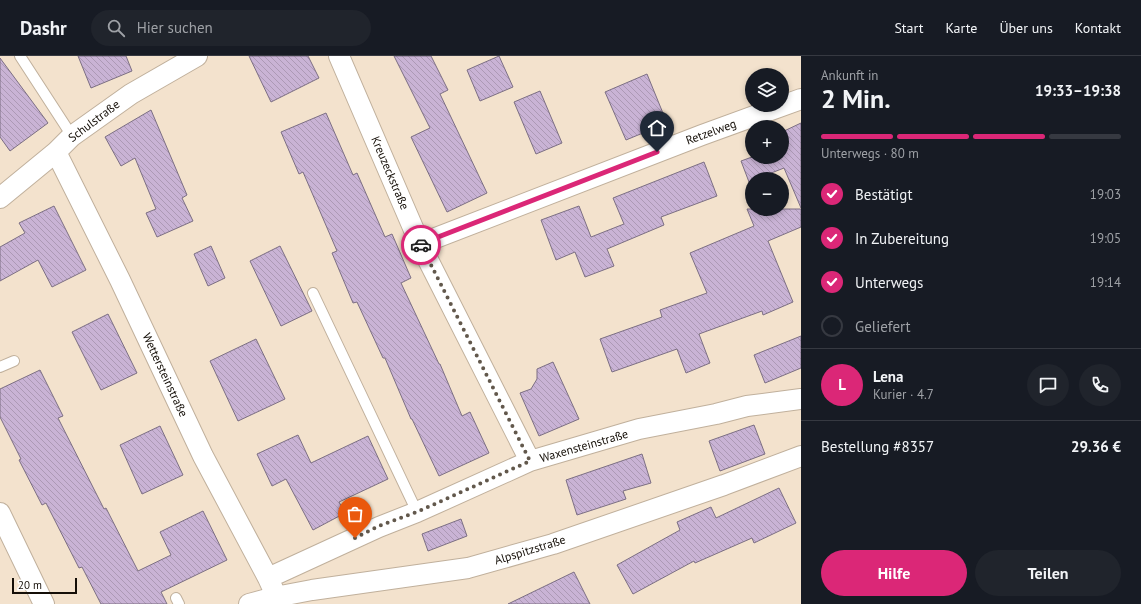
<!DOCTYPE html>
<html lang="de">
<head>
<meta charset="utf-8">
<style>
  :root { --surface:#171b24; --page:#20242c; --text:#f1f3f6; --muted:#9ea1a6; --line:#363941; --accent:#db2777 }
  body { margin:0; font-family:"PT Sans",sans-serif; background:var(--page); color:var(--text); height:100vh; display:flex; flex-direction:column; font-size:15px; white-space:nowrap }
  * { box-sizing:border-box; margin:0 }
  p { font-size:13px; color:var(--muted) }
  .icon { flex:none; width:22px; height:22px; fill:none; stroke:currentColor; stroke-width:2; stroke-linecap:round; stroke-linejoin:round }
  .map { position:relative; flex:1; overflow:hidden }
  .details { display:flex; flex-direction:column; background:var(--surface); width:340px }
  .details>* { flex:none }
  .controls { position:absolute; left:745px; top:12px; display:grid; gap:8px }
  .controls a { display:grid; place-items:center; width:44px; height:44px; border-radius:50%; background:var(--surface); box-shadow:0 2px 6px #0003; font-size:20px }
  .scale { position:absolute; left:12px; bottom:10px; width:65px; box-sizing:border-box; padding-left:4px; border:2px solid #140e07; border-top:0; font-size:11px; line-height:14px; white-space:nowrap; color:#140e07; -webkit-text-stroke:3px #fff; paint-order:stroke }
  .pin { position:absolute; display:grid; place-items:center; width:34px; height:34px; color:#fff; margin:-41px -17px; border-radius:50% 50% 50% 0; rotate:-45deg; box-shadow:0 0 4px #0007 }
  .pin .icon { rotate:45deg }
  .courier { position:absolute; display:grid; place-items:center; width:40px; height:40px; margin:-20px; border:3px solid #db2777; border-radius:50%; background:#fff; color:#222; box-shadow:0 1px 5px #0007 }
  .overview em { font-style:normal; font-weight:600 }
  .overview div { display:flex; flex-direction:column-reverse }
  .overview { display:flex; align-items:center; justify-content:space-between; height:68px; padding:0 20px }
  h1 { font-size:26px; font-weight:600; line-height:30px }
  .bar { display:grid; grid-template-columns:repeat(4,1fr); gap:6px 4px; align-content:center; height:48px; padding:0 20px }
  .bar i { height:5px; border-radius:3px; background:var(--line) }
  .bar .on { background:var(--accent) }
  .bar p { grid-column:span 4 }
  .line { display:flex; align-items:center; gap:10px; padding:0 20px; border-top:1px solid var(--line) }
  .line div { flex:1 }
  .round { display:grid; place-items:center; flex:none; width:42px; height:42px; border-radius:21px; background:var(--page) }
  ol { padding:0 20px; list-style:none }
  li { display:flex; align-items:center; gap:12px; height:44px }
  li p { margin-inline-start:auto }
  li .icon { padding:4px; border-radius:50%; background:var(--accent); color:#fff; stroke-width:4 }
  li:last-child { color:var(--muted) }
  li i { width:22px; height:22px; border:2px solid var(--line); border-radius:50% }
  .primary-button { display:flex; gap:8px; margin-top:auto; padding:8px 20px }
  .primary-button a { flex:1; height:46px; border-radius:24px; background:var(--accent); color:#fff; font-size:16px; font-weight:600; line-height:46px; text-align:center }
  .primary-button a+a { background:var(--page); color:var(--text) }
  header { display:flex; align-items:center; gap:24px; box-sizing:border-box; height:56px; padding:0 20px; background:var(--surface); border-bottom:1px solid var(--line) }
  header strong { font-size:19px }
  nav { display:flex; gap:22px; margin-inline-start:auto; font-size:14px }
  .search { width:280px; height:36px; background:var(--page); display:flex; align-items:center; gap:10px; box-sizing:border-box; padding:0 14px; border-radius:22px; color:var(--muted); font-size:15px }
  main { display:flex; flex:1; min-height:0 }
  .map>svg:first-child { display:block }
</style>
</head>
<body>
<header>
<strong>Dashr</strong>
<div class="search"><svg class="icon" aria-label="search" viewBox="0 0 24 24"><circle cx="10" cy="10" r="6"/><path d="M15 15l6 6"/></svg>Hier suchen</div>
<nav><a>Start</a><a>Karte</a><a>Über uns</a><a>Kontakt</a></nav>
</header>
<main>
<div class="map">
<svg width="801" height="548" viewBox="0 0 801 548">
  <defs>
    <pattern id="building-back-hatch" width="6" height="6" patternUnits="userSpaceOnUse"><rect width="6" height="6" fill="#c9b3d5"/><path d="M-1 5l2 2M0 0l6 6M5-1l2 2" fill="none" stroke="#ac99b5"/></pattern>
  </defs>
  <rect width="100%" height="100%" fill="#f3e2cd"/>
  <!-- building -->
  <path fill="url(#building-back-hatch)" stroke="#7c6f83" d="M 78,0 L 126,0 L 132,15 L 91,32 Z
    M 249,0 L 308,0 L 319,22 L 271,46 Z
    M 394,0 L 431,0 L 448,34 L 440,38 L 487,137 L 447,156 L 411,81 L 430,72 Z
    M 499,0 L 513,31 L 480,45 L 467,14 Z
    M 0,2 L 48,67 L 10,95 L 0,81 Z
    M 647,18 L 667,67 L 626,84 L 605,36 Z
    M 540,35 L 562,87 L 536,98 L 514,46 Z
    M 151,54 L 187,139 L 182,142 L 193,165 L 157,181 L 146,157 L 156,153 L 135,102 L 121,110 L 105,81 Z
    M 326,57 L 353,119 L 357,117 L 385,181 L 392,178 L 411,222 L 401,227 L 439,308 L 440,308 L 462,360 L 470,356 L 489,397 L 439,420 L 412,363 L 411,363 L 385,302 L 383,302 L 357,246 L 353,247 L 332,197 L 337,195 L 303,116 L 299,118 L 281,76 Z
    M 801,67 L 801,152 L 784,112 L 756,123 L 752,123 L 752,125 L 749,126 L 741,105 L 752,101 L 782,101 L 782,76 Z
    M 704,106 L 717,140 L 661,161 L 664,169 L 607,193 L 614,210 L 585,221 L 575,196 L 556,204 L 541,164 L 579,150 L 591,181 L 624,168 L 613,142 Z
    M 54,150 L 86,214 L 52,231 L 38,204 L 0,225 L 0,191 L 25,177 L 19,167 Z
    M 747,153 L 801,153 L 801,171 L 768,185 L 793,246 L 763,259 L 762,255 L 699,278 L 710,307 L 686,317 L 677,293 L 612,316 L 600,283 L 662,261 L 660,254 L 707,237 L 690,197 L 754,170 Z
    M 211,190 L 225,222 L 208,230 L 194,198 Z
    M 280,190 L 312,255 L 281,270 L 250,205 Z
    M 108,258 L 137,317 L 101,334 L 72,276 Z
    M 801,280 L 801,312 L 765,327 L 754,299 Z
    M 256,283 L 285,343 L 238,365 L 210,305 Z
    M 553,306 L 579,363 L 539,380 L 520,337 L 531,333 L 537,323 L 537,313 Z
    M 40,314 L 63,360 L 58,362 L 104,453 L 106,452 L 138,515 L 171,499 L 160,476 L 203,455 L 227,504 L 161,536 L 167,548 L 101,548 L 82,511 L 79,512 L 46,447 L 42,449 L 19,404 L 21,403 L 0,361 L 0,333 Z
    M 754,369 L 765,398 L 720,415 L 709,385 Z
    M 160,370 L 183,419 L 142,438 L 120,389 Z
    M 298,379 L 311,407 L 368,380 L 388,423 L 339,446 L 345,457 L 313,474 L 286,423 L 272,430 L 257,398 Z
    M 642,398 L 651,427 L 623,435 L 626,443 L 577,459 L 566,424 Z
    M 779,432 L 796,467 L 754,487 L 752,482 L 695,507 L 694,505 L 633,538 L 617,509 L 680,474 L 677,466 L 711,451 L 716,462 Z
    M 461,463 L 467,480 L 428,495 L 422,478 Z
    M 574,516 L 590,548 L 508,548 Z"/>
  <g fill="none" stroke-linecap="round" stroke-linejoin="round">
    <defs>
      <path id="service" d="M 20,0 L 72,80
        M 313,237 L 417,456
        M 0,311 L 14,305
        M 176,542 L 179,548"/>
      <path id="minor" d="M 339,0 L 420,188 L 530,405
        M 56,96 L 120,224 L 203,400 L 268,522 L 273,533
        M 0,142 L 56,96 L 72,80 L 131,38 L 197,0
        M 420,188 L 702,79 L 801,43
        M 0,457 L 44,548
        M 268,522 L 379,471 L 417,456 L 530,405 L 639,373 L 716,358 L 747,350 L 801,343
        M 249,548 L 275,541 L 312,534 L 468,512 L 553,488 L 724,429 L 801,400"/>
    </defs>
    <!-- service casing -->
    <use href="#service" stroke="#c0b09c" stroke-width="12"/>
    <!-- minor casing -->
    <use href="#minor" stroke="#c0b09c" stroke-width="22"/>
    <!-- service -->
    <use href="#service" stroke="#fff" stroke-width="10"/>
    <!-- minor -->
    <use href="#minor" stroke="#fff" stroke-width="20"/>
  </g>
  <g fill="none" stroke-linecap="round" stroke-linejoin="round">
    <!-- done -->
    <path stroke="#62584c" stroke-width="4" stroke-dasharray="0 7.2" d="M 355,482 L 379,470 L 417,456 L 530,405 L 421,189"/>
    <!-- route -->
    <path stroke="#db2777" stroke-width="5" d="M 421,189 L 420,188 L 657,96"/>
  </g>
  <g text-anchor="middle" stroke-width="3" stroke-linejoin="round" paint-order="stroke">
    <!-- street labels -->
    <g font-size="12" fill="#140e07" stroke="#fff">
      <text transform="translate(94 65) rotate(-37)" y="4">Schulstraße</text>
      <text transform="translate(711 76) rotate(-20)" y="4">Retzelweg</text>
      <text transform="translate(390 117) rotate(67)" y="4">Kreuzeckstraße</text>
      <text transform="translate(165 319) rotate(65)" y="4">Wettersteinstraße</text>
      <text transform="translate(584 390) rotate(-16)" y="4">Waxensteinstraße</text>
      <text transform="translate(530 494) rotate(-17)" y="4">Alpspitzstraße</text>
    </g>
  </g>
</svg>
<div class="controls">
<a><svg class="icon" aria-label="layers" viewBox="0 0 24 24"><path d="M12 4l9 5-9 5-9-5zM3 14l9 5 9-5"/></svg></a>
<a>+</a>
<a>−</a>
</div>
<div class="scale">20 m</div>
<div class="pin" style="left:355px;top:482px;background:#ea580c"><svg class="icon" aria-label="bag" viewBox="0 0 24 24"><path d="M5 8h14l-1 12H6zM9 8a3 3 0 0 1 6 0"/></svg></div>
<div class="pin" style="left:657px;top:96px;background:#1f2937"><svg class="icon" aria-label="home" viewBox="0 0 24 24"><path d="M3 11l9-7 9 7M6 9v11h12V9"/></svg></div>
<div class="courier" style="left:421px;top:189px"><svg class="icon" aria-label="car" viewBox="0 0 24 24"><path d="M5 17H2v-5l4-1 3-4h7l3 4 3 1v5h-3M9 17h6M6 11h13"/><circle cx="7" cy="17" r="2"/><circle cx="17" cy="17" r="2"/></svg></div>
</div>
<section class="details">
<div class="overview"><div><h1>2 Min.</h1><p>Ankunft in</p></div><em>19:33–19:38</em></div>
<div class="bar"><i class="on"></i><i class="on"></i><i class="on"></i><i></i><p>Unterwegs · 80 m</p></div>
<ol>
<li><svg class="icon" aria-label="check" viewBox="0 0 24 24"><path d="M5 12l5 5 9-10"/></svg>Bestätigt<p>19:03</p></li>
<li><svg class="icon" aria-label="check" viewBox="0 0 24 24"><path d="M5 12l5 5 9-10"/></svg>In Zubereitung<p>19:05</p></li>
<li><svg class="icon" aria-label="check" viewBox="0 0 24 24"><path d="M5 12l5 5 9-10"/></svg>Unterwegs<p>19:14</p></li>
<li><i></i>Geliefert</li>
</ol>
<div class="line" style="height:72px"><b class="round" style="background:var(--accent);color:#fff">L</b><div><b>Lena</b><p>Kurier · 4.7</p></div><a class="round"><svg class="icon" aria-label="chat" viewBox="0 0 24 24"><path d="M4 5h16v11H9l-5 4z"/></svg></a><a class="round"><svg class="icon" aria-label="phone" viewBox="0 0 24 24"><path d="M5 4h4l2 5-3 2q2 4 5 5l2-3 5 2v4C11 20 4 13 5 4z"/></svg></a></div>
<div class="line" style="height:52px"><div>Bestellung #8357</div><b>29.36 €</b></div>
<div class="primary-button"><a>Hilfe</a><a>Teilen</a></div>
</section>
</main>
</body>
</html>
